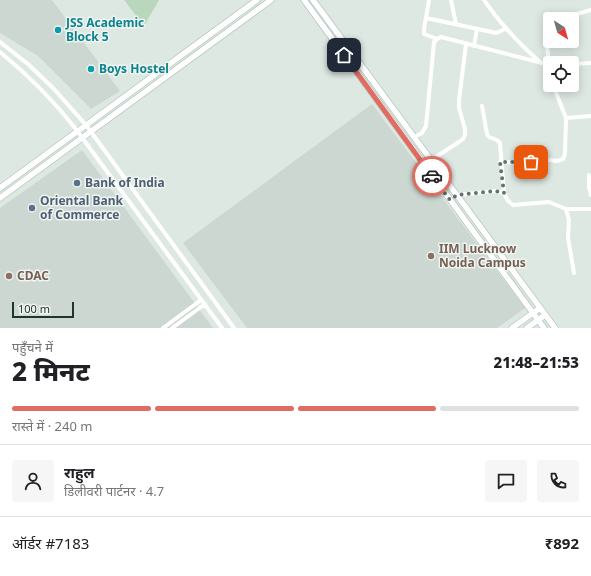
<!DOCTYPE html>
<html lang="hi">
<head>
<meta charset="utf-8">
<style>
  :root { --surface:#fff; --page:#f6f6f6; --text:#202124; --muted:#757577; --line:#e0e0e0; --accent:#e06d64 }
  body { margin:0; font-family:"Noto Sans","Noto Sans Devanagari",sans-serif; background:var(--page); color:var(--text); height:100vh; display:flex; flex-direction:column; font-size:15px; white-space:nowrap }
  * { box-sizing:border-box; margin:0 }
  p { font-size:13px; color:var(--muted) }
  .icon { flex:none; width:22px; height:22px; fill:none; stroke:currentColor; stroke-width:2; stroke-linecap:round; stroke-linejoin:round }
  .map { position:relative; height:328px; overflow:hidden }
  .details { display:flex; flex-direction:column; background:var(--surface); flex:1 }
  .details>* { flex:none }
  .needle { width:26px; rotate:143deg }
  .buttons { position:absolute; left:543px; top:12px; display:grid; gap:8px }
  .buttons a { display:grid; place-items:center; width:36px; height:36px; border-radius:4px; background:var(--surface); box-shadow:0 2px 10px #0003; font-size:20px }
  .scale { position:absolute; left:12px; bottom:10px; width:62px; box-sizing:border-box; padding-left:4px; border:2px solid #22352d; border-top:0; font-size:11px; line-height:14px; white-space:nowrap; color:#22352d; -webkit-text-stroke:3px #eef5f0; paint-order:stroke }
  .pin { position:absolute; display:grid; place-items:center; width:34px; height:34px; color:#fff; margin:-17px; border-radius:8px; box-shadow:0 2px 6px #0006 }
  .courier { position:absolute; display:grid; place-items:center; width:40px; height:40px; margin:-20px; border:3px solid #e06d64; border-radius:50%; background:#fff; color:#222; box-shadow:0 1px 5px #0007 }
  .overview em { font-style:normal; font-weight:800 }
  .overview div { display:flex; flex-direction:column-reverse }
  .overview { display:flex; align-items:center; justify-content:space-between; height:68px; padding:0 12px }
  h1 { font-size:26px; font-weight:800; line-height:30px }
  .bar { display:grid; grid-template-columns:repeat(4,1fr); gap:6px 4px; align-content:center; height:48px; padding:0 12px }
  .bar i { height:5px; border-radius:3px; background:var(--line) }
  .bar .on { background:var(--accent) }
  .bar p { grid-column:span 4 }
  .line { display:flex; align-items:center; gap:10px; padding:0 12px; border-top:1px solid var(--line) }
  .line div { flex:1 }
  .round { display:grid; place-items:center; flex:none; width:42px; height:42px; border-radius:4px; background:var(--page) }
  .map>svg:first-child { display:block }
</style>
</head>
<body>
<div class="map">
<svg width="591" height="328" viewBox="0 0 591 328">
  <rect width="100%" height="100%" fill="#dee8e2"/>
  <!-- built -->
  <path fill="#cdd7d1" d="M 0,0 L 52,0 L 120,91 L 91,109 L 38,56 L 0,33 Z
    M 372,104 L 525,308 L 497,328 L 247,328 L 183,243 Z
    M 82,150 L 213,328 L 0,328 L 0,208 Z"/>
  <!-- green -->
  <path fill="#b9d7bc" d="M 124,0 L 159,0 L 144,26 Z"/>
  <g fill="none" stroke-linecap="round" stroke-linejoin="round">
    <defs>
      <path id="secondary" d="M 304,0 L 544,328
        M 313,0 L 555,328
        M 0,188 L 257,0
        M 0,198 L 271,0
        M 512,328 L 540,308
        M 527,328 L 545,315"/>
    </defs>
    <!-- secondary casing -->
    <use href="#secondary" stroke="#b3c6bc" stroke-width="7"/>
    <!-- street -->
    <path stroke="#fff" stroke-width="4" d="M 429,0 L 424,29 L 424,34 L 437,39 L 441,37 L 550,65
      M 451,0 L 456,24
      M 484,0 C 501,25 517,42 540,62
      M 426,18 L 492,32 L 496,33 L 505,29
      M 560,19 L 591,10
      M 550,22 L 546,26 L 545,31 L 550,70
      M 0,42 L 28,64 L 54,89 L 86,125 L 234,328
      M 474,46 L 477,29
      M 0,52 C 28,75 53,100 75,128 L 222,328
      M 572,64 L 591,63
      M 482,106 L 487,134 L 489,137 L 497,140 L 500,143 L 504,193
      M 566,118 L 591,116
      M 414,137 L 422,133 L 426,126 L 434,42 L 437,39
      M 431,160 L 459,142 L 463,139 L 465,135 L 465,129 L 459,108 L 459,100 L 466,44
      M 500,162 L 528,163 L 538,159 L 557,161 L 563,159 L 565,154 L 566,118 L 553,85
      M 589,175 L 589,187 L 591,195
      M 457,195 L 495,191 L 504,193 L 508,201 L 513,205 L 549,202 L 566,209 L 591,209
      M 566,209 L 569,220 L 568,238 L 574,273
      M 163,328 L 201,300
      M 172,328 L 205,304"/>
    <!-- secondary -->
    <use href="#secondary" stroke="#fff" stroke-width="5.5"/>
  </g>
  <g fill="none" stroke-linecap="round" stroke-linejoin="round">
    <!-- done -->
    <path stroke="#64746c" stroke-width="4" stroke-dasharray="0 7.2" d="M 432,176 L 450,200 L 457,195 L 495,191 L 504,193 L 500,162 L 531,162"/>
    <!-- route -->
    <path stroke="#e06d64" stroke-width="5" d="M 344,55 L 432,176"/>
  </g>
  <!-- markers -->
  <g fill="#0f9aa8" stroke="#eef5f0" stroke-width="1.5">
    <circle cx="58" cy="30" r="4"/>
    <circle cx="91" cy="69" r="4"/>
  </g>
  <g fill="#5c6f8a" stroke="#eef5f0" stroke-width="1.5">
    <circle cx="77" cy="183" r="4"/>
    <circle cx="32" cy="208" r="4"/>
  </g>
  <g fill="#8d6e63" stroke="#eef5f0" stroke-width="1.5">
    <circle cx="431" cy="256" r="4"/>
    <circle cx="9" cy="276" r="4"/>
  </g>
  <g text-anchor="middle" stroke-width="3" stroke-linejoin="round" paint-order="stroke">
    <!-- culture labels -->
    <g font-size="12" font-weight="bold" fill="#0d838f" stroke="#eef5f0" text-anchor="start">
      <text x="66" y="27">JSS Academic<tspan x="66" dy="14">Block 5</tspan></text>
      <text x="99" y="73">Boys Hostel</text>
    </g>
    <!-- service labels -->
    <g font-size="12" font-weight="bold" fill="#4e5e75" stroke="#eef5f0" text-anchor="start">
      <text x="85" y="187">Bank of India</text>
      <text x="40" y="205">Oriental Bank<tspan x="40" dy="14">of Commerce</tspan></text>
    </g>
    <!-- education labels -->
    <g font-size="12" font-weight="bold" fill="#785e54" stroke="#eef5f0" text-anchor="start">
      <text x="439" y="253">IIM Lucknow<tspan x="439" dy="14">Noida Campus</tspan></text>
      <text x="17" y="280">CDAC</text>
    </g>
  </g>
</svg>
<div class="buttons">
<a><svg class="needle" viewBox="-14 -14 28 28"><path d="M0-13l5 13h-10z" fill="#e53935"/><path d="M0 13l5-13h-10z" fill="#757577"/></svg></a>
<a><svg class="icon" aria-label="locate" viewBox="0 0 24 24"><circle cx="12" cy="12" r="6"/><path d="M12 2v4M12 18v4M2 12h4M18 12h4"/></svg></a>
</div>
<div class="scale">100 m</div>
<div class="pin" style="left:531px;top:162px;background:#ea580c"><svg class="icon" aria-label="bag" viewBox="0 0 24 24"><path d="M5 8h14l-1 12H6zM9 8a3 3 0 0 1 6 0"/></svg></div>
<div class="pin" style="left:344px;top:55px;background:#1f2937"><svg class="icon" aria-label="home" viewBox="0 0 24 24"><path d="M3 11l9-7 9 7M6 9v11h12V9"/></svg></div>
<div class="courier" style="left:432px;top:176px"><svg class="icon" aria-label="car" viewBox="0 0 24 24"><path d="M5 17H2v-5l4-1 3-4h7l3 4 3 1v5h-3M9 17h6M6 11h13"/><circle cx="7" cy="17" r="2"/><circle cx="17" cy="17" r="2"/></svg></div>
</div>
<section class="details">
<div class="overview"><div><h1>2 मिनट</h1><p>पहुँचने में</p></div><em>21:48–21:53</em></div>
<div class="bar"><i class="on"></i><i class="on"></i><i class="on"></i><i></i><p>रास्ते में · 240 m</p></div>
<div class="line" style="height:72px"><a class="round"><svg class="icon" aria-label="person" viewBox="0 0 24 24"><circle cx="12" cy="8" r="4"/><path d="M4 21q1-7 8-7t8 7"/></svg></a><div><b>राहुल</b><p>डिलीवरी पार्टनर · 4.7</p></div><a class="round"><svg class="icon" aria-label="chat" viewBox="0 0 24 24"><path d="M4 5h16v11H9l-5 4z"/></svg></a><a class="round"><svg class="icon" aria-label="phone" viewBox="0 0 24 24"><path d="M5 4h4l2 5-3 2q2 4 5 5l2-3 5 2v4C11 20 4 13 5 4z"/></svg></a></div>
<div class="line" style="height:52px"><div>ऑर्डर #7183</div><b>₹892</b></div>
</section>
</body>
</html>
